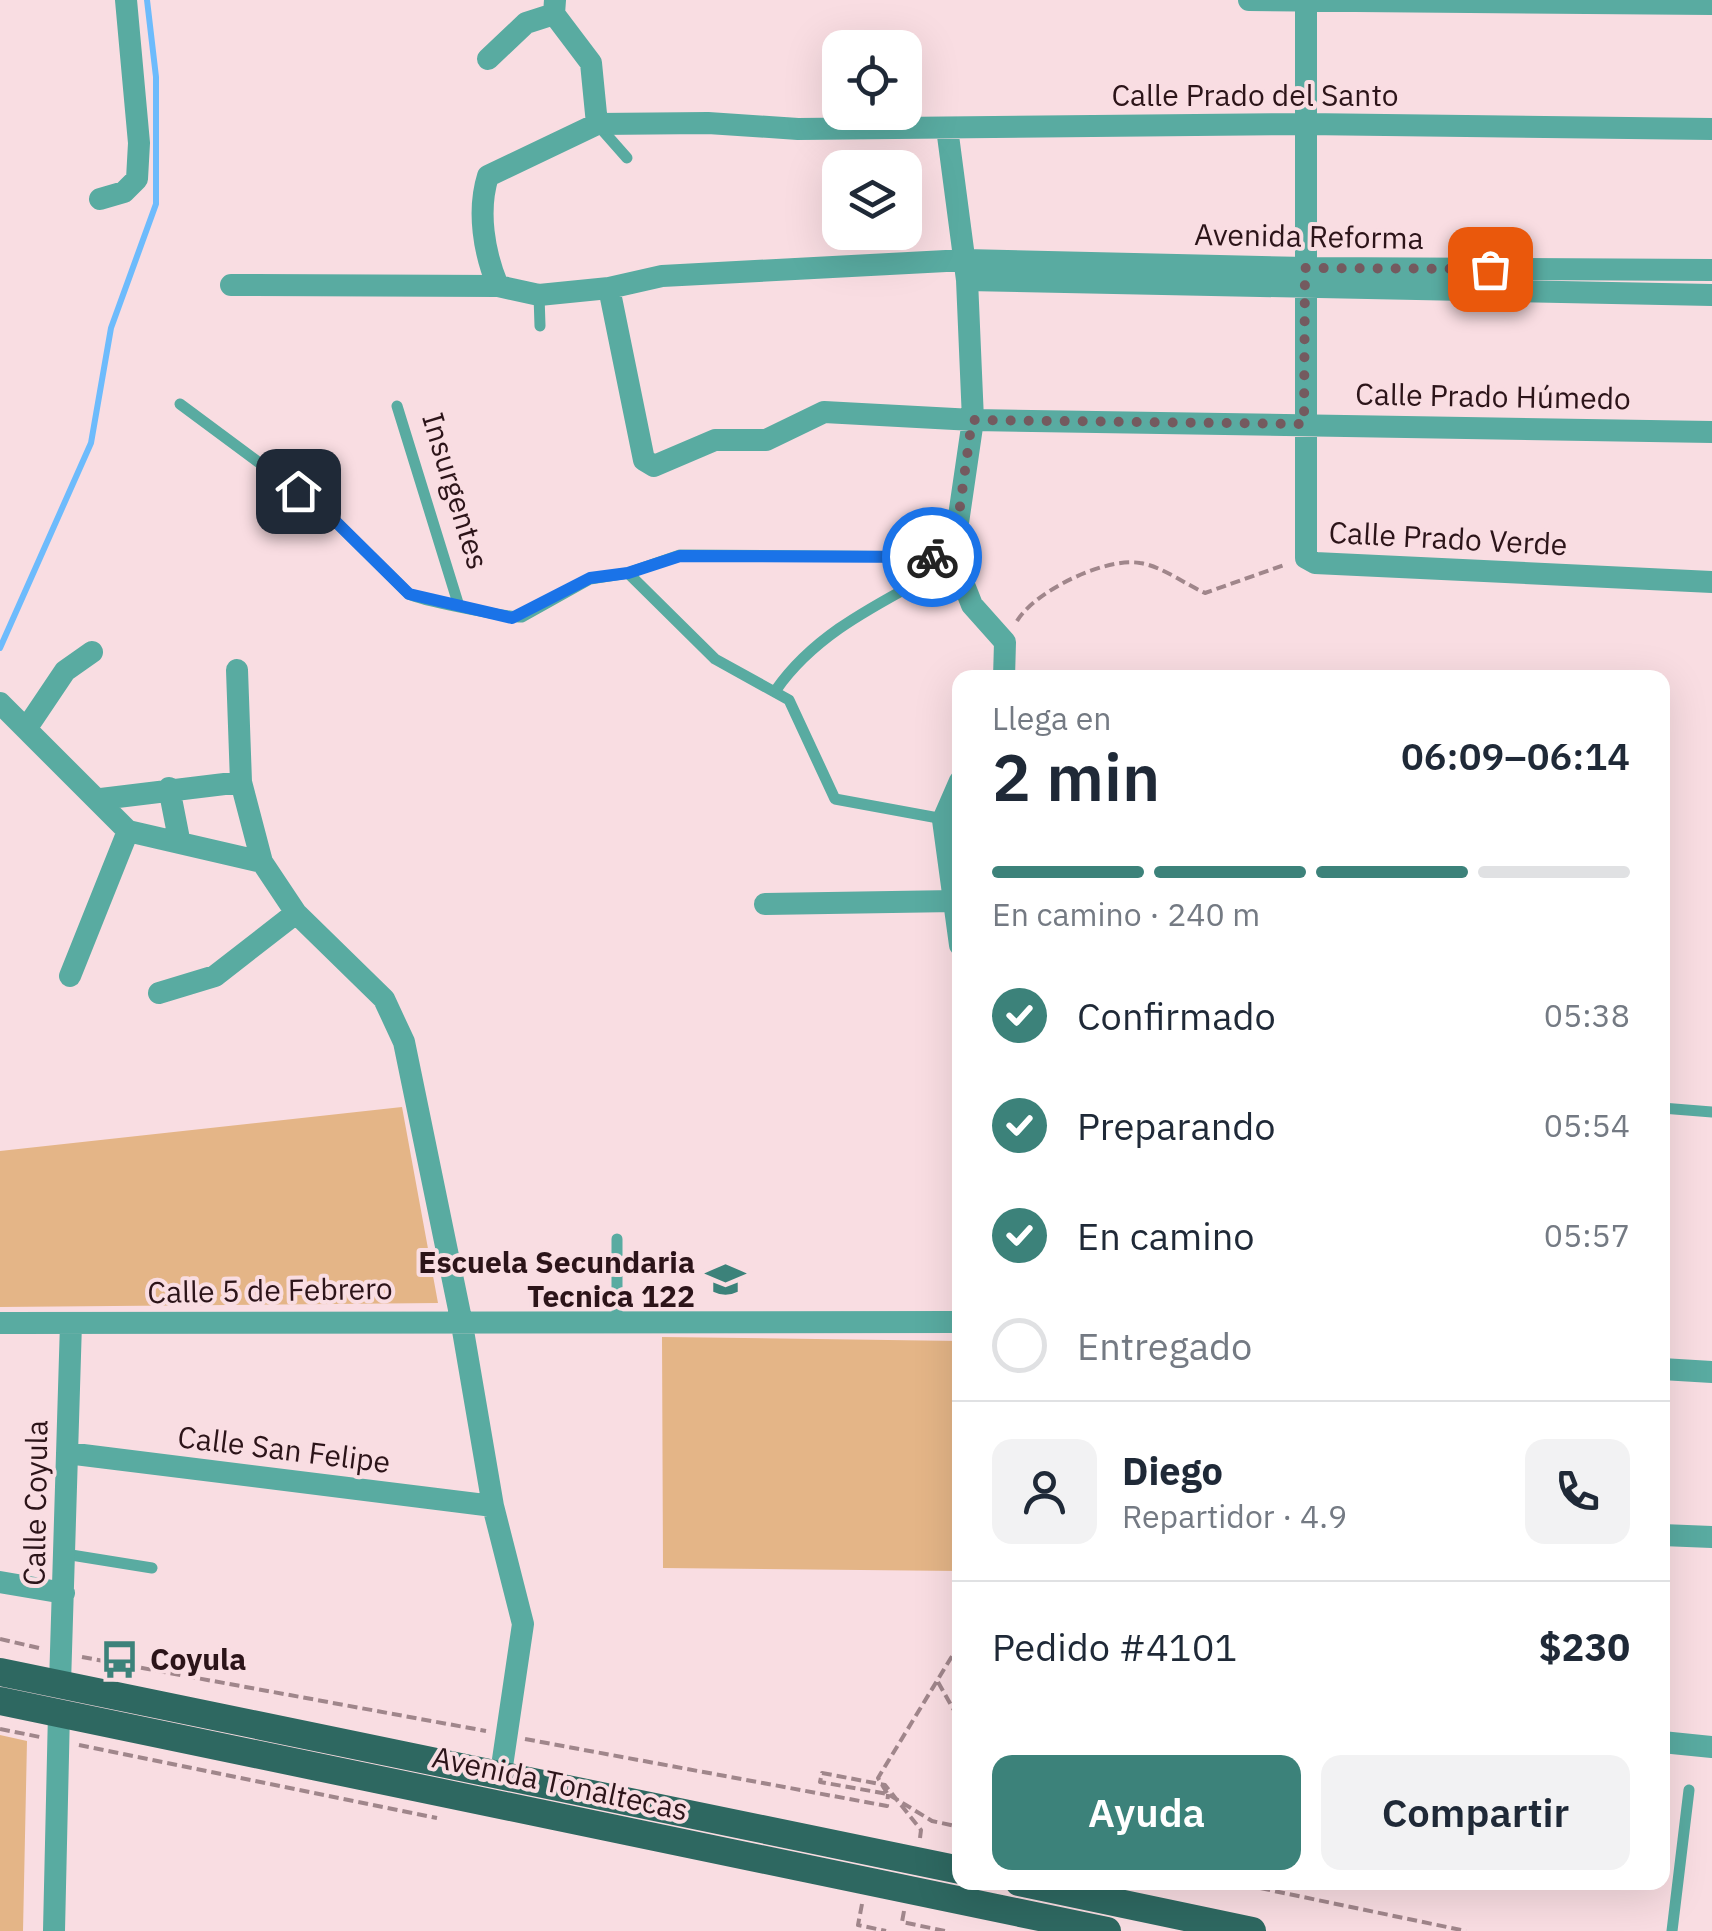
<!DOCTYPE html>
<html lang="es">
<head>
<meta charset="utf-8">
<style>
  :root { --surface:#fff; --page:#f2f2f3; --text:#1f2937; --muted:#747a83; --line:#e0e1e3; --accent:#3c827a }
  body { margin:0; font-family:"IBM Plex Sans",sans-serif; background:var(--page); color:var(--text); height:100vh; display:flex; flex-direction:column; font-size:38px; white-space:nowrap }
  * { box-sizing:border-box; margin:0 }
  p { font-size:32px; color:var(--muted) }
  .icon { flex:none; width:55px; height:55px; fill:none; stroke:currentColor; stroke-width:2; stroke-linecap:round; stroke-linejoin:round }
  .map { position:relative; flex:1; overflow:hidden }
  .side { position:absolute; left:952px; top:670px; width:718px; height:1220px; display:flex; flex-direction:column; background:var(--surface); border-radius:20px; box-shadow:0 10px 40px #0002 }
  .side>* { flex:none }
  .controls { position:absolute; left:822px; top:30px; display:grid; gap:20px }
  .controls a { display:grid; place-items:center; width:100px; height:100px; border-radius:20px; background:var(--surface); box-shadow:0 10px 40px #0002; font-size:50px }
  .pin { position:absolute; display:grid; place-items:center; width:85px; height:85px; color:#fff; margin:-42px; border-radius:20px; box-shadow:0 5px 15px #0006 }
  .courier { position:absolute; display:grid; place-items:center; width:100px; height:100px; margin:-50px; border:8px solid #1a73e8; border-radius:50%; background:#fff; color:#222; box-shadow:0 2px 12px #0007 }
  .head em { font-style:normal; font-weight:600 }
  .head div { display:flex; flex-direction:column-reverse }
  .head { display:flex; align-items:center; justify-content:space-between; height:170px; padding:0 40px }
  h1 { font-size:65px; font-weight:600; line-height:75px }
  .bar { display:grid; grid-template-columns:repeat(4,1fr); gap:15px 10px; align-content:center; height:120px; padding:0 40px }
  .bar i { height:12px; border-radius:8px; background:var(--line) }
  .bar .selected { background:var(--accent) }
  .bar p { grid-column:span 4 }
  .line { display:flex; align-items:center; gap:25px; padding:0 40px; border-top:2px solid var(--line) }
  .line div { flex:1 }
  .round { display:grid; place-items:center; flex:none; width:105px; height:105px; border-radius:20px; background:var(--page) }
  ol { padding:0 40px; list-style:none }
  li { display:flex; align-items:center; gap:30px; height:110px }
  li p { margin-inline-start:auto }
  li .icon { padding:10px; border-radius:50%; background:var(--accent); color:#fff; stroke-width:4 }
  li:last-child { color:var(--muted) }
  li i { width:55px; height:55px; border:5px solid var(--line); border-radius:50% }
  .cta { display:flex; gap:20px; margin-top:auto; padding:20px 40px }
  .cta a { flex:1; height:115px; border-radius:20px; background:var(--accent); color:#fff; font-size:40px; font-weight:600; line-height:115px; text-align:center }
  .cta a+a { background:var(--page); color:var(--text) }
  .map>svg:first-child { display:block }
</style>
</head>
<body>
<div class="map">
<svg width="1712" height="1931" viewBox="0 0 1712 1931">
  <rect width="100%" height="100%" fill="#f9dde2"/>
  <!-- grass -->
  <path fill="#e4b587" d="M 402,1107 L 438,1303 L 0,1307 L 0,1151 Z
    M 662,1337 L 960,1341 L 960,1571 L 663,1568 Z
    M 0,1735 L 27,1741 L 23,1931 L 0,1931 Z"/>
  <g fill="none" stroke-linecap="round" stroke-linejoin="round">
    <!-- stream -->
    <path stroke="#6dbbfc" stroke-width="6" d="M 0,648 L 91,443 L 111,328 L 156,204 L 156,77 L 147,0"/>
    <!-- path -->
    <path stroke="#a0868b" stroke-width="4" stroke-dasharray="10 5" stroke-linecap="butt" d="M 1017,621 C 1035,591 1105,557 1140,563 C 1161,566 1185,584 1205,593 L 1287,564
      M 0,1639 L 39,1648
      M 82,1657 L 486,1731
      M 938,1682 L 960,1721
      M 0,1729 L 40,1737
      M 525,1739 L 887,1806 L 888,1794
      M 79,1745 L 437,1818
      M 887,1793 L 878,1778 L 960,1643
      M 920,1838 L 921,1830 L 885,1785 L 822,1773 L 820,1782 L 888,1794 L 932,1821 L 960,1827
      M 1231,1882 L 1466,1931
      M 862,1904 L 858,1925 L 886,1931
      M 904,1911 L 902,1922 L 945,1931"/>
    <!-- service -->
    <path stroke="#59aba1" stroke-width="11" d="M 597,124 L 627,158
      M 539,295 L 540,326
      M 180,404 L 327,513 L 409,594 C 419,600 510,618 522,617 L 590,579 L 628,573 L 680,555 L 953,557
      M 397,406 L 458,603
      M 628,573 L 715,659 L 789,700 L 835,799 L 960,822
      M 776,690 C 819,628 890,599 954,562
      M 1662,1108 L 1712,1112
      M 617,1321 L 617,1239
      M 65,1554 L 152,1568
      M 1672,1931 L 1689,1790"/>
    <!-- minor -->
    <path stroke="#59aba1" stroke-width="22" d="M 555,0 L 554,14 L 591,63 L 597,124
      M 1249,0 L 1712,4
      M 1306,0 L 1306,558 L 1315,563 L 1712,582
      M 488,59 L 526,23 L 554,14
      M 947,128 L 967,280 L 973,420 L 953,557 L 972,605 L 1005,642 L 1004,678
      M 1712,129 L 1305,124 L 798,129 L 708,123 L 597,124 L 488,176 C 477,211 484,253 498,286 L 539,295 L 609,288 L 662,276 L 965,260 L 1305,268 L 1712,270
      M 100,199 L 124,192 L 137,179 L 139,143 L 126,0
      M 967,280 L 1712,295
      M 231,285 L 498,286
      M 609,288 L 644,460 L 654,466 L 715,440 L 766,440 L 824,412 L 973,420 L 1712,432
      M 237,670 L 241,782 L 262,862 L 296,913 L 384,999 L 404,1042 L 461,1319 L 493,1506 L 523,1624 L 501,1773
      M 0,703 L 128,831 L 262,862
      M 28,726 L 65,671 L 92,652
      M 960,781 L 943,820 L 960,945
      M 169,788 L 179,839
      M 101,799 L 241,782
      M 765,904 L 955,901
      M 70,976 L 128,831
      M 159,993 L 215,976 L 296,913
      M 0,1323 L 960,1322
      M 1662,1369 L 1712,1372
      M 67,1453 L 493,1506
      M 1662,1535 L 1712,1537
      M 0,1582 L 64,1593
      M 60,1684 L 71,1323
      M 1662,1742 L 1712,1747
      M 54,1931 L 59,1712"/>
    <!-- primary -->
    <path stroke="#2e6861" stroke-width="28" d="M 0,1672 L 960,1870
      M 0,1701 L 1107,1931
      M 1019,1882 L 1252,1931"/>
  </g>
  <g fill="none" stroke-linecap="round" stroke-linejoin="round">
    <!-- done -->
    <path stroke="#745a5f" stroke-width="10" stroke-dasharray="0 18" d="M 932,557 L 953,557 L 972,420 L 1304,424 L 1305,268 L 1490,269"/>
    <!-- route -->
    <path stroke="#1a73e8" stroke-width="12" d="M 298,491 L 327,513 L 409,594 L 512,618 L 590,578 L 628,573 L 680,556 L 932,557"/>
  </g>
  <!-- icons -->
  <defs>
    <symbol id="school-bare" viewBox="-9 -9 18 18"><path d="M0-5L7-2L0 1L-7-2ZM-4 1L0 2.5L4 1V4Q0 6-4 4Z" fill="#3c827a" stroke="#f9dde2" stroke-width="2.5" paint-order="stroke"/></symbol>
    <symbol id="bus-bare" viewBox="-9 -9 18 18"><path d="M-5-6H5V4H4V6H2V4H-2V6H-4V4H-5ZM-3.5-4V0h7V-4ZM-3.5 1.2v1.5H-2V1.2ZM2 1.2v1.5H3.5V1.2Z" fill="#3c827a" stroke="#f9dde2" stroke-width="2.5" paint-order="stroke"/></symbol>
  </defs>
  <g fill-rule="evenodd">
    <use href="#school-bare" x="698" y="1252" width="55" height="55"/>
    <use href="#bus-bare" x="92" y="1632" width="55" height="55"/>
  </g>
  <g text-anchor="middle" stroke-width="8" stroke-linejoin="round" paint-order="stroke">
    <!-- street labels -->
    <g font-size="30" fill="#2c1419" stroke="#f9dde2">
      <text x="1255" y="106">Calle Prado del Santo</text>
      <text transform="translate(1309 237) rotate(1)" y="10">Avenida Reforma</text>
      <text transform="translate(1493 397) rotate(1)" y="10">Calle Prado Húmedo</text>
      <text transform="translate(455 491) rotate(73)" y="10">Insurgentes</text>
      <text transform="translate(1448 539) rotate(3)" y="10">Calle Prado Verde</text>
      <text transform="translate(270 1291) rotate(-1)" y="10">Calle 5 de Febrero</text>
      <text transform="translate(284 1450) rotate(7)" y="10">Calle San Felipe</text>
      <text transform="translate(36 1503) rotate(-89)" y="10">Calle Coyula</text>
      <text transform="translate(560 1784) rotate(12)" y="10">Avenida Tonaltecas</text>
    </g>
    <!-- poi labels -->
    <g font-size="30" font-weight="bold" fill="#2c1419" stroke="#f9dde2" text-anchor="end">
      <text x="695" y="1273">Escuela Secundaria<tspan x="695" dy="34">Tecnica 122</tspan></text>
      <text x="150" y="1670" text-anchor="start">Coyula</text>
    </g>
  </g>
</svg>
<div class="controls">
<a><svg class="icon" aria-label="locate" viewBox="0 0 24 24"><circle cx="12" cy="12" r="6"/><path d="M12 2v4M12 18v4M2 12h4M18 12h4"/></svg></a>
<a><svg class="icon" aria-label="layers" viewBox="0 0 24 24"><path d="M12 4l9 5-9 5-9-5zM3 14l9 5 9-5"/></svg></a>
</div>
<div class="pin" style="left:1490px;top:269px;background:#ea580c"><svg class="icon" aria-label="bag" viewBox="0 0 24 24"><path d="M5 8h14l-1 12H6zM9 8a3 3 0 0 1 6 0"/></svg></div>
<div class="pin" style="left:298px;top:491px;background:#1f2937"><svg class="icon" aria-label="home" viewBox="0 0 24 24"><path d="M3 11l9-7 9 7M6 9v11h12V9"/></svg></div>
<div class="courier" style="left:932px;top:557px"><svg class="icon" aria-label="bike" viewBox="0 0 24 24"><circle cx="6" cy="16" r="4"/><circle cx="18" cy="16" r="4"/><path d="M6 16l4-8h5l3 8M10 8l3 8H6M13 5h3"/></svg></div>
<section class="side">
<div class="head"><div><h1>2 min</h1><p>Llega en</p></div><em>06:09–06:14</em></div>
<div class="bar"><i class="selected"></i><i class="selected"></i><i class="selected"></i><i></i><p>En camino · 240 m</p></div>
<ol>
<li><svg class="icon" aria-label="check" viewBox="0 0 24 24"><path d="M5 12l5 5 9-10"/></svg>Confirmado<p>05:38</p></li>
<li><svg class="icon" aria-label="check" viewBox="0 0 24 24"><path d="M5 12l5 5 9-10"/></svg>Preparando<p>05:54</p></li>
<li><svg class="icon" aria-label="check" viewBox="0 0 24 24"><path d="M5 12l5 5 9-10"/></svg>En camino<p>05:57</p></li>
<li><i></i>Entregado</li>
</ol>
<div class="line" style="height:180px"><a class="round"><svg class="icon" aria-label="person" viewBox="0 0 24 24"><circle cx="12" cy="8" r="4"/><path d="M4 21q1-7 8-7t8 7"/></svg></a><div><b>Diego</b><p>Repartidor · 4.9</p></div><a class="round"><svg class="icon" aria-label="phone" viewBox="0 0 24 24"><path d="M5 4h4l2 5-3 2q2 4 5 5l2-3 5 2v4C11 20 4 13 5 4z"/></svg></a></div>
<div class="line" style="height:130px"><div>Pedido #4101</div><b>$230</b></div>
<div class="cta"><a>Ayuda</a><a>Compartir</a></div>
</section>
</div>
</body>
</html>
